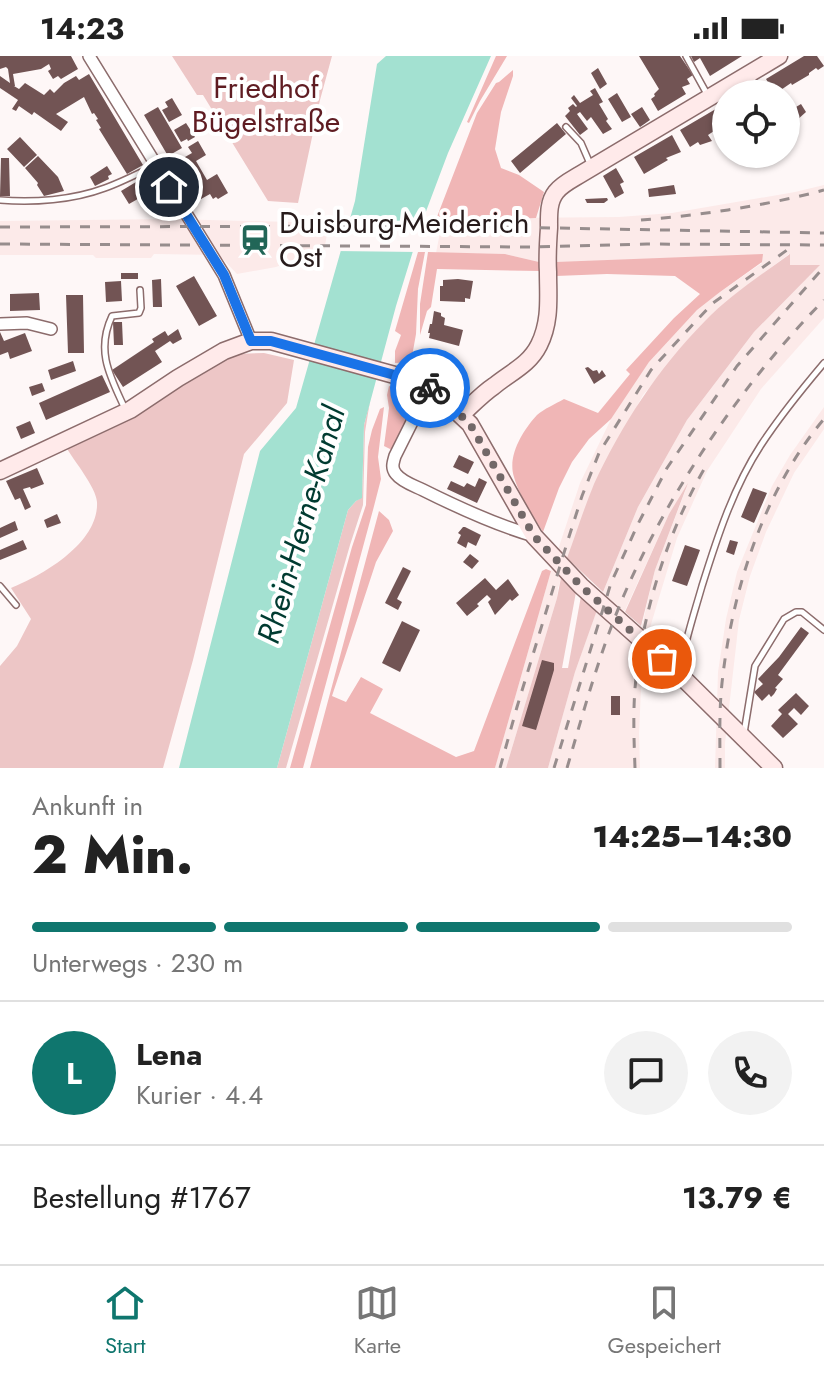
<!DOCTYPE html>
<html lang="de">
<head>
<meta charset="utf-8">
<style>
  :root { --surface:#fff; --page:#f2f2f2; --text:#222; --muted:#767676; --line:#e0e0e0; --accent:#0f766e }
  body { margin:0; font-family:Jost,sans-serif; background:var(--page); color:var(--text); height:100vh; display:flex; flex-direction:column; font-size:30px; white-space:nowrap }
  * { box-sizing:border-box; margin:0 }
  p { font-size:26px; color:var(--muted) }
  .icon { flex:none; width:44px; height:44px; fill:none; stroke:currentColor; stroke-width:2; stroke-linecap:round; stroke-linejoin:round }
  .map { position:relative; height:712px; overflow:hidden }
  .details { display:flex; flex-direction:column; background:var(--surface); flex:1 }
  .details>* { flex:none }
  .buttons { position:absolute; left:712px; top:24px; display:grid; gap:16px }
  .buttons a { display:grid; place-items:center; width:88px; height:88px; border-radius:50%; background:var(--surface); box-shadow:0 2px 6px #0004; font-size:40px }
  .pin { position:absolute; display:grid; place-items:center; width:68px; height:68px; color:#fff; margin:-34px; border:4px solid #fff; border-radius:50%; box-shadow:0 2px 8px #0007 }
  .courier { position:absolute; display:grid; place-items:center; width:80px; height:80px; margin:-40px; border:6px solid #1a73e8; border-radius:50%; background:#fff; color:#222; box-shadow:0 2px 10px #0007 }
  .overview em { font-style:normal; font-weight:800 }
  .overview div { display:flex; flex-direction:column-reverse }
  .overview { display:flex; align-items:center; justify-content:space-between; height:136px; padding:0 32px }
  h1 { font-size:52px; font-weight:800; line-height:60px }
  .bar { display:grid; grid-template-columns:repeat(4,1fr); gap:12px 8px; align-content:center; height:96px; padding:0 32px }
  .bar i { height:10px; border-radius:6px; background:var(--line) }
  .bar .active { background:var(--accent) }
  .bar p { grid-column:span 4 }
  .line { display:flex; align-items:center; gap:20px; padding:0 32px; border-top:2px solid var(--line) }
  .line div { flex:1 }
  .round { display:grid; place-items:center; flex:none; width:84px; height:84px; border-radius:42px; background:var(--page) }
  .status { display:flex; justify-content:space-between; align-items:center; height:56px; padding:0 40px; background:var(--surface); direction:ltr }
  .status svg { height:22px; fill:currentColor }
  .menu { display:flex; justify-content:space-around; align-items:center; height:112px; border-top:2px solid var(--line); background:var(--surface); font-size:22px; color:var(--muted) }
  .menu a { display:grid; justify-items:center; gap:4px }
  .menu .active { color:var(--accent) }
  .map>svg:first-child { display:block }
</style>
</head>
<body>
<div class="status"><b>14:23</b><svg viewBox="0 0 49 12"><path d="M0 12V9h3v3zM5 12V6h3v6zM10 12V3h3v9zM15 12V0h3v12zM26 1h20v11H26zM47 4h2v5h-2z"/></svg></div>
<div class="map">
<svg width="824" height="712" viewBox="0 0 824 712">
  <rect width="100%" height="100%" fill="#fef7f7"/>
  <!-- built -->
  <path fill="#fceae9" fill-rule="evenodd" d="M 824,129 L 824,262 L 761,333 L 707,415 L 677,482 L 649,575 L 641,633 L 639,678 L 640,712 L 548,712 L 575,616 L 603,536 L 638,451 L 687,364 L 754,276 L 819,210 L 790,209 L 789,198 L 733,240 L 704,266 L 643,339 L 593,431 L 558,532 L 557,542 L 506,712 L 495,712 L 551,515 L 580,427 L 611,363 L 649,306 L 697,254 L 720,236 L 762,207 L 539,206 L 505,198 L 436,197 L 442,166 L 509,162 L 619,161 L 672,157 L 795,136 ZM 686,433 L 655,514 L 637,591 L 616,574 L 669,458 Z
    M 171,163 L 329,167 L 324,195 L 307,199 L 276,211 L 237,218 L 219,199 L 154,198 L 151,202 L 96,202 L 93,199 L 0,199 L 0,165 Z
    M 824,351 L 824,373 L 794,417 L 766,476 L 750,520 L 739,564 L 725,687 L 725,712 L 715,712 L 718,616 L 726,563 L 737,516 L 772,430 L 790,399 Z"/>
  <!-- green -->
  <path fill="#edc6c6" d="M 172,0 L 332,0 L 320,44 L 298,147 L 268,145 L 203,39 L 197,39 Z
    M 790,198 L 790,209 L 820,209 L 754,276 L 687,364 L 638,451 L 603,536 L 567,502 C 576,478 584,452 594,428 C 622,368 658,313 704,266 C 729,240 761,219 790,198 Z
    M 264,297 L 294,304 L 287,347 L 244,398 L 193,604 L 163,712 L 0,712 L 0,610 L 17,590 L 31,563 L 11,532 C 43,519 99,487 97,446 C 96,431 74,405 66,391 L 171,335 L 235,298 Z
    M 370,345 L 365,376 L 363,449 L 350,489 L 286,712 L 277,712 L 348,454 L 356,445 L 362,441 L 364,369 Z
    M 688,427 L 655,514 L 641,570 L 625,556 L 669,458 Z
    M 561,522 L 576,536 L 562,612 L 568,612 L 581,540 L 597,554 L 575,616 L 548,712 L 506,712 L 557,542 Z"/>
  <!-- forest -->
  <path fill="#f0b6b6" d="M 496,0 L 507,0 L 480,45 L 469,67 L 467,66 Z
    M 513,14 L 513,20 L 501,56 L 495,93 L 501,112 L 519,119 L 544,136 L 536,162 L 435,166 L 477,57 L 496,27 L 499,26 Z
    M 418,196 L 425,196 L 418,233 L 416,278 L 411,306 L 395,307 L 395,295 L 401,279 L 395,275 Z
    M 428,196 L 505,198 L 539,206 L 540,215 L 437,213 L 431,251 L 427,255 L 420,279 L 420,248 Z
    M 763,198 L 762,206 L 720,236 L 697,254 L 649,306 L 611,363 L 589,383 L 572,406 L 559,432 L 543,476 C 533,460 519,439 514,421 C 507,400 523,374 537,359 C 544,353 555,348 564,343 L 598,357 L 630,318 L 626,314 L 674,262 L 700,238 L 675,220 L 607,218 L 556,220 L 556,206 Z
    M 389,330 L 415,338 L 418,344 L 392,394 L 384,390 L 389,352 L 387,339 Z
    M 384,351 L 378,401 L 381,423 L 373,454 L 303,712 L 290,712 L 352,491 L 366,449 L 368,391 L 372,374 L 380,353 Z
    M 379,455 L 389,464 L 393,475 L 376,506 L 332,640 L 346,646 L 361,621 L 383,633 L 370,657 L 456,701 L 474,695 L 542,515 L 546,513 L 551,515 L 495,712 L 310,712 Z"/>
  <!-- water -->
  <path fill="#a3e1d1" d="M 386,0 L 491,0 L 448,97 L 422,166 L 396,250 L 364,369 L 362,442 L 356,445 L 348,454 L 277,712 L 179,712 L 260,395 L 296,352 L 355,145 L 377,8 Z"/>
  <!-- pier -->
  <path fill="#fef7f7" d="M 345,166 L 426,166 L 417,196 L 336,195 Z"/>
  <!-- building -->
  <path fill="#725454" d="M 0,0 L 71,0 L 78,13 L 61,23 L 58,20 L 53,23 L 48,15 L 51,13 L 49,8 L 41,13 L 13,18 L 15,30 L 14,30 L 19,33 L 25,27 L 44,39 L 50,33 L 54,37 L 64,27 L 76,20 L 79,24 L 89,18 L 143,109 L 127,118 L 99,73 L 101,72 L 96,64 L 98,63 L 94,57 L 92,58 L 84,41 L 56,58 L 68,66 L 61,75 L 34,56 L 32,59 L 19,50 L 16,55 L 12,53 L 18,44 L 0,32 L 0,20 L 10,27 L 8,13 L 6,11 L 0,13 Z
    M 639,0 L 680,0 L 693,19 L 687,23 L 690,28 L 682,31 L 686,38 L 658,55 L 651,43 L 655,40 L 654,38 L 659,33 Z
    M 691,0 L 742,0 L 710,20 L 700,2 L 694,6 Z
    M 804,0 L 817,0 L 824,10 L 818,14 L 816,12 L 809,17 L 809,19 L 792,29 L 791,27 L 775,38 L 766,23 Z
    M 598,12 L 607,28 L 600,33 L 591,17 Z
    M 595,32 L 603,46 L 599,48 L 608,63 L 606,65 L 612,73 L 603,78 L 591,61 L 587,65 L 580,56 L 577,58 L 588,73 L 580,79 L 565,60 L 570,55 L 568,52 L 573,48 L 576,51 L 577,50 L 571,42 L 574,39 L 580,47 L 593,39 L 590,35 Z
    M 617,37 L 631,61 L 622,66 L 608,43 Z
    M 172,42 L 182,59 L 169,66 L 162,54 L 168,51 L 165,46 Z
    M 726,47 L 726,67 L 708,79 L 712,85 L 700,89 L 698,86 L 690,91 L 680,74 Z
    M 801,48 L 806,56 L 797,64 L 791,54 Z
    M 158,51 L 182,92 L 168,100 L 144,59 Z
    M 642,51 L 650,64 L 640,71 L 631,58 Z
    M 186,67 L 195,81 L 188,85 L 187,83 L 181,86 L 174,74 Z
    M 557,67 L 566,78 L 520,117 L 511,105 Z
    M 672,79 L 681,96 L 666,102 L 668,104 L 644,118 L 634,101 Z
    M 20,81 L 37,99 L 24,111 L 7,93 Z
    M 198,85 L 206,99 L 196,105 L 207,124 L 217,118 L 228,137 L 218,143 L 216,141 L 213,143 L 210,138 L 201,143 L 178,105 L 192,97 L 188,91 Z
    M 38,100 L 58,121 L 64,135 L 44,140 L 37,129 L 38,127 L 25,112 Z
    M 1,102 L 9,102 L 10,140 L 0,140 Z
    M 107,110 L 112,118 L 108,120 L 109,123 L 95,130 L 90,121 Z
    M 616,112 L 624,126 L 620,128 L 624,137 L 615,142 L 603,120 Z
    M 151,123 L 161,140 L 148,147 L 143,140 L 129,148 L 121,135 L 136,126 L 139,131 Z
    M 674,129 L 676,138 L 649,141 L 648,133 Z
    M 607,142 L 608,144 L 604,147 L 587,147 L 585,143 Z
    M 121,217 L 138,217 L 138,223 L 121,223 Z
    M 194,220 L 217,260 L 199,270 L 176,230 Z
    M 161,223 L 162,251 L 153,251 L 152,224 Z
    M 458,223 L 473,225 L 470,243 L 465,242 L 465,246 L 440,245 L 440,230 L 443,230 L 443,224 Z
    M 121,225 L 122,245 L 106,246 L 105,226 Z
    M 39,237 L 40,254 L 10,255 L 10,238 Z
    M 66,239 L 83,239 L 84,297 L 68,297 Z
    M 434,255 L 441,257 L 441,260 L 445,262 L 444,269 L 463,274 L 459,290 L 429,282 L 430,277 L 428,277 L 430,268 L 432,268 Z
    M 113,266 L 122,266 L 123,289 L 114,289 Z
    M 178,273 L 182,283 L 173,288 L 170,285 L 155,295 L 162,306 L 123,331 L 112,314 L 154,286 L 152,283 L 165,275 L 168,280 Z
    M 0,276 L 4,285 L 25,277 L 32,295 L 10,303 L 8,296 L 0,299 Z
    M 73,305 L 76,315 L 51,324 L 48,314 Z
    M 588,311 L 593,315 L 597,314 L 599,318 L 602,314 L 606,320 L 594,328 L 585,312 Z
    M 102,319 L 110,336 L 46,364 L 39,347 Z
    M 42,327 L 45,335 L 32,340 L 29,331 Z
    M 30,365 L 35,377 L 21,383 L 16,371 Z
    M 459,399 L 474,406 L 468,418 L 453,411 Z
    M 37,412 L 44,428 L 31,433 L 30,431 L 23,433 L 31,451 L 25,454 L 20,442 L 15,444 L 6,425 Z
    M 479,422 L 487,426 L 477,447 L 447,433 L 451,425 L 464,431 L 467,427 L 475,431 Z
    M 753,432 L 767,437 L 754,467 L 741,461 Z
    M 57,458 L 61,467 L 47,472 L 44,464 Z
    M 15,465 L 18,474 L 0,482 L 0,472 Z
    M 463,471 L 465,471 L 481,479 L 476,490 L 468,486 L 466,492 L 457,487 L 461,479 L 458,477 Z
    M 23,484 L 27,493 L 0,504 L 0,494 Z
    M 730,484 L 738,486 L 734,499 L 726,496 Z
    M 685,489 L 700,494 L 687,530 L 672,525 Z
    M 470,498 L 479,505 L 472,513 L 463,506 Z
    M 403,511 L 411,515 L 397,543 L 402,546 L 398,554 L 385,547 Z
    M 485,522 L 496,534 L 508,523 L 519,539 L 512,545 L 510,543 L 495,559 L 488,546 L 491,543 L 487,539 L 477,548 L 479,550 L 467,560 L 456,547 Z
    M 402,565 L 420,574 L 400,616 L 382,607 Z
    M 801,571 L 809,577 L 778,619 L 783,623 L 775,632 L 777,633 L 774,638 L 771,641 L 769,638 L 762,645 L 754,636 L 763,628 L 758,623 L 779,601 Z
    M 542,604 L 554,607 L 554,614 L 536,674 L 522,670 Z
    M 796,637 L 809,650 L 801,659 L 794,652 L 788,658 L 798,668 L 783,682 L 771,670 L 782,658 L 778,654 Z
    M 611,640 L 620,640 L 620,659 L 611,659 Z"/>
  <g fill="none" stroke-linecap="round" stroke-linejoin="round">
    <defs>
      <path id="lane" d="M 686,0 L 707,38
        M 752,20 L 756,38
        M 566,71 L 581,87 L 591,110
        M 0,144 C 33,147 73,144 105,132 C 122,126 139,117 156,109
        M 126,355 C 111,322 95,296 112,260 L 139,257 L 141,252 L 140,234
        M 0,530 L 16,549
        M 680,613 C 685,585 694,558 702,530 C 717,482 733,432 761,389 C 780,360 802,333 824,307
        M 744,677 L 755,610 L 784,563 L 796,556 L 802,556 L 824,574"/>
      <path id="street" d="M 89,0 L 224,219 L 251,285
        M 0,268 L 27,267 L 51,273
        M 429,332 L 395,400 C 393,407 391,412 396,418 C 402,426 415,430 423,434 C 459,452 496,469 534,480"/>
      <path id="secondary" d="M 461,359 C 472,349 482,338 494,330 C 511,316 529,309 539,289 C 551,265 548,241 548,216 C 547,201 548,186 549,172 C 549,160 548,146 556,136 C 562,128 573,123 581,118 L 779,0
        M 0,415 L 130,354 L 178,322 L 224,295 L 251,285 L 271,285 L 409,323 L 438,338 L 470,368 L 534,480 L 581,530 L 638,581
        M 645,588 L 679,618 L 774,712"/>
    </defs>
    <!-- lane casing -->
    <use href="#lane" stroke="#8c6c6c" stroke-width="8"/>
    <!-- street casing -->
    <use href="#street" stroke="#8c6c6c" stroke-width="14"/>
    <!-- secondary casing -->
    <use href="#secondary" stroke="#8c6c6c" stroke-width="19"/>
    <!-- lane -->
    <use href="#lane" stroke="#fff" stroke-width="5"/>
    <!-- street -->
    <use href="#street" stroke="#fff" stroke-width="11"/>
    <!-- secondary -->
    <use href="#secondary" stroke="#ffeaea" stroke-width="16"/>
    <!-- rail -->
    <path stroke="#978d8d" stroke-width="3" stroke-dasharray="10 10" stroke-linecap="butt" d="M 641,164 C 702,159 765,150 824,134
      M 0,171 L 449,170 L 824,177
      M 0,188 L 532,191 L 647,188 L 824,189
      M 500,712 L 517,651 L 567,487 L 582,440 L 599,397 L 651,314 L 683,279 L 713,247 L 794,189
      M 554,712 L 611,527 L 638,468 L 667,412 L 737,310 L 824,211
      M 567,712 C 584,654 600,595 624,539 C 669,435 744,325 824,244
      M 635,712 C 634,685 633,659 635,632 C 642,558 668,474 706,410
      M 720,712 C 720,684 719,655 722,627 C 732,534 764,434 824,363"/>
  </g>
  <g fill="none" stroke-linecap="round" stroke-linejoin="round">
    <!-- done -->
    <path stroke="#726868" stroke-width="8" stroke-dasharray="0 14.4" d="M 430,332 L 438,338 L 470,368 L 534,480 L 581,530 L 662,603"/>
    <!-- route -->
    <path stroke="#1a73e8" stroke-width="10" d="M 169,131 L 224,219 L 251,285 L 271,285 L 409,323 L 430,332"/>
  </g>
  <!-- icons -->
  <defs>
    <symbol id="station-bare" viewBox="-9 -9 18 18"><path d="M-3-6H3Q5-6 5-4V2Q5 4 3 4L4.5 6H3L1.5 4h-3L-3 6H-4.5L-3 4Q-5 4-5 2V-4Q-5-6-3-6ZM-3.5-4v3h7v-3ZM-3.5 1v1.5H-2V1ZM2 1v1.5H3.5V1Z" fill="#216657" stroke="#fff" stroke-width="2.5" paint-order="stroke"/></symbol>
  </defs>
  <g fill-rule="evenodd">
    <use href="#station-bare" x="233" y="162" width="44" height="44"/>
  </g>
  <g text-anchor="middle" stroke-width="8" stroke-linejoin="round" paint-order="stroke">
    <!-- park labels -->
    <g font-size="30" fill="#5f1c22" stroke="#fff">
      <text x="266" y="42">Friedhof<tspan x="266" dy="34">Bügelstraße</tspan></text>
    </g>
    <!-- poi labels -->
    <g font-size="30" fill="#271b1b" stroke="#fff" text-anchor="start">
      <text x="279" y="177">Duisburg-Meiderich<tspan x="279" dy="34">Ost</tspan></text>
    </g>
    <!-- water labels -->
    <g font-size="32" font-style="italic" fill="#013b31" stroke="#fff">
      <text transform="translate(301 469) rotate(-74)" y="11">Rhein-Herne-Kanal</text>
    </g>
  </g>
</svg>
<div class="buttons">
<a><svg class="icon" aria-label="locate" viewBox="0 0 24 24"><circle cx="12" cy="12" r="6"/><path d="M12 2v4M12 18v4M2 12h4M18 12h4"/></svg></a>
</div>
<div class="pin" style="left:662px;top:603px;background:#ea580c"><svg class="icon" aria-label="bag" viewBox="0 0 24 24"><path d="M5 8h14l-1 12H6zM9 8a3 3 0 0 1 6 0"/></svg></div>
<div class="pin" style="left:169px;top:131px;background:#1f2937"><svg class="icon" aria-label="home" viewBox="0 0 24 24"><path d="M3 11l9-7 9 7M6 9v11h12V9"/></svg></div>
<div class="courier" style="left:430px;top:332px"><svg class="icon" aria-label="bike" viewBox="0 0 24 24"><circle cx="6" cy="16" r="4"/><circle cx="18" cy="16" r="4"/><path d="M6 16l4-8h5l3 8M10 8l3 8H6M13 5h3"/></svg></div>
</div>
<section class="details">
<div class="overview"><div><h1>2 Min.</h1><p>Ankunft in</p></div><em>14:25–14:30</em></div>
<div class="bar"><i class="active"></i><i class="active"></i><i class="active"></i><i></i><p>Unterwegs · 230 m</p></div>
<div class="line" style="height:144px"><b class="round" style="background:var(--accent);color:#fff">L</b><div><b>Lena</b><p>Kurier · 4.4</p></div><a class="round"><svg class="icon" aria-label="chat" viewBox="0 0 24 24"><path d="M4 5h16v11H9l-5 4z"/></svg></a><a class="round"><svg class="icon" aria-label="phone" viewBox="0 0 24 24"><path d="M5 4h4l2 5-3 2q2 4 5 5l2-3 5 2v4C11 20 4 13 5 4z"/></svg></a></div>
<div class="line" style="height:104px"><div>Bestellung #1767</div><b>13.79 €</b></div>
</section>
<nav class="menu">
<a class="active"><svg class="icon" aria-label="home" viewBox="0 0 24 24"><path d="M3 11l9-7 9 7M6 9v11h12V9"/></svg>Start</a>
<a><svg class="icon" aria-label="map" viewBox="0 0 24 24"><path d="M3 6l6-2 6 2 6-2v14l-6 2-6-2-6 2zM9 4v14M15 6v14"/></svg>Karte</a>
<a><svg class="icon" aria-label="saved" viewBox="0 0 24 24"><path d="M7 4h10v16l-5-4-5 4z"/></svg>Gespeichert</a>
</nav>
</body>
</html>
